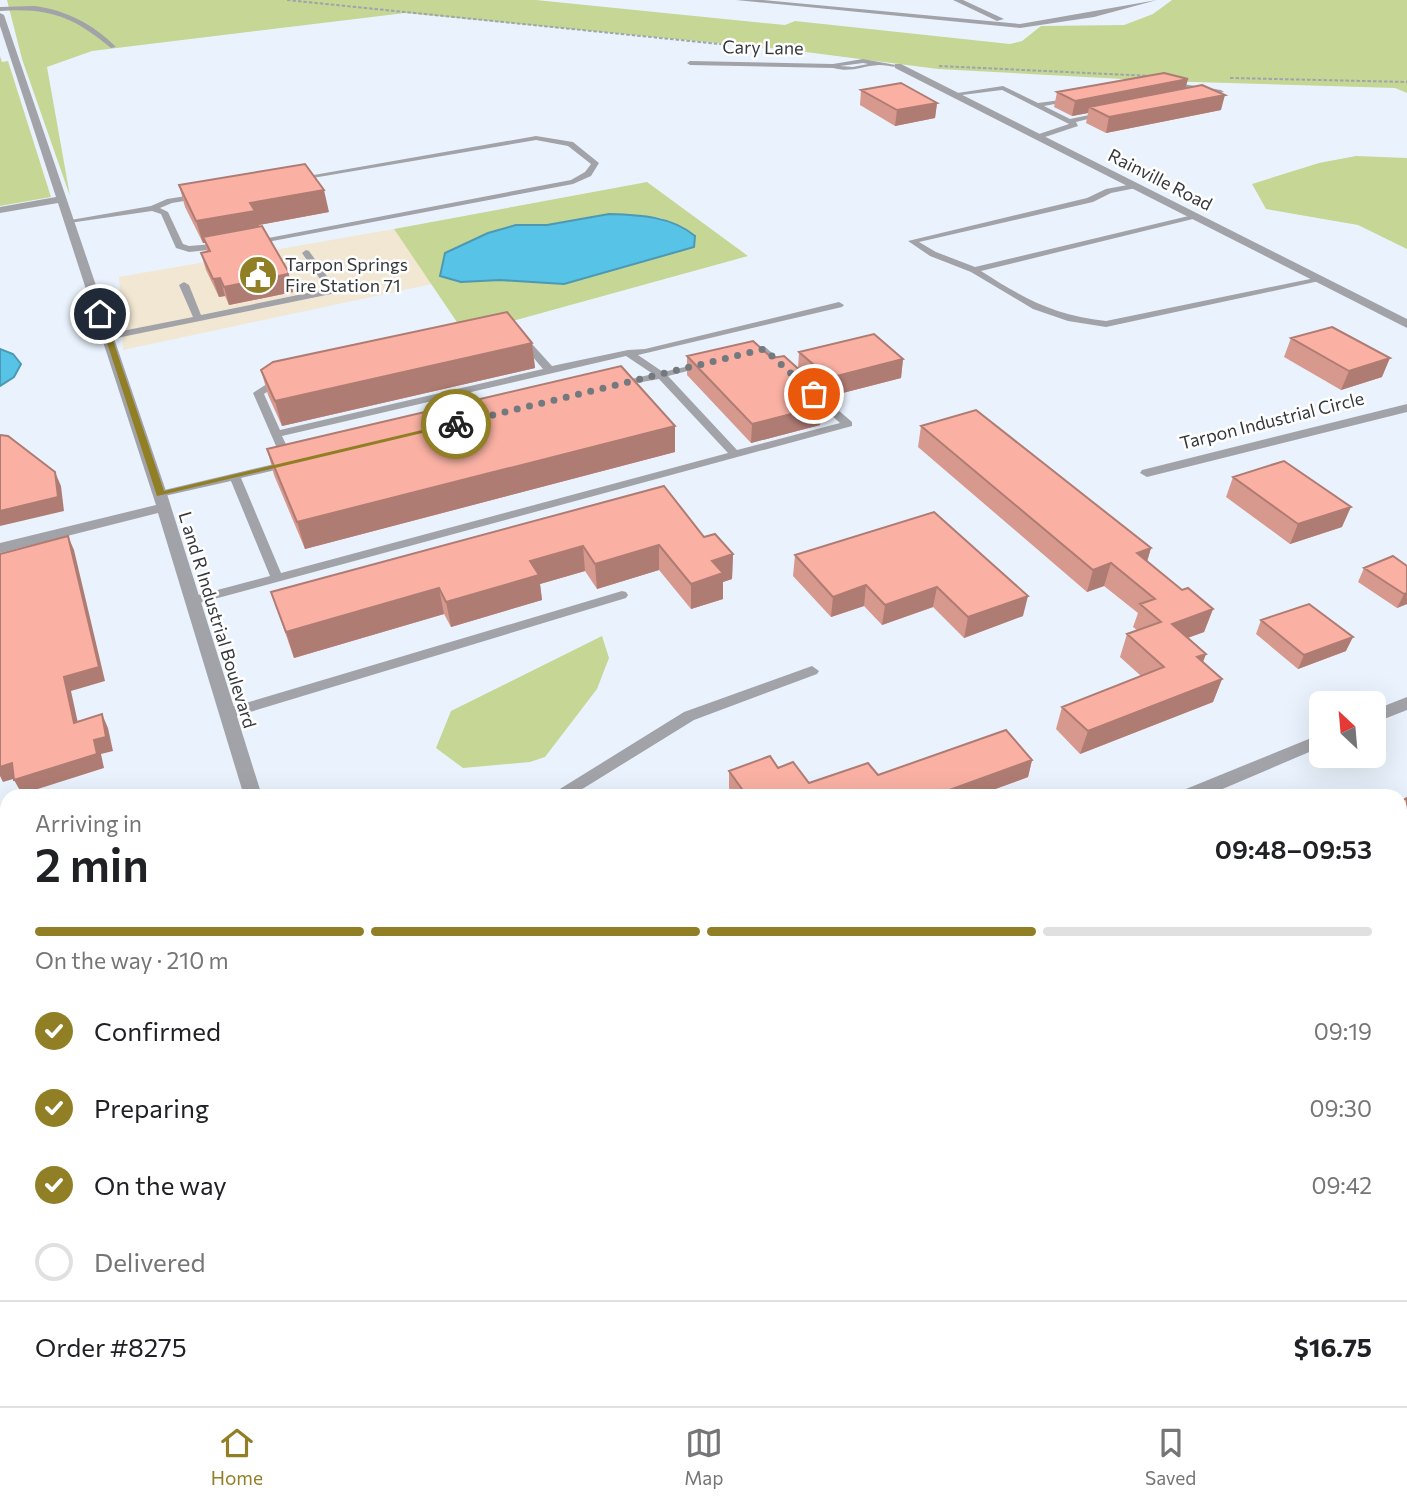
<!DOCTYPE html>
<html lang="en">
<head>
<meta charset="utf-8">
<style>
  :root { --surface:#fff; --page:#f6f6f6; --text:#202124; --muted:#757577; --line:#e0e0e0; --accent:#907f25 }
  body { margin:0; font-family:Commissioner,sans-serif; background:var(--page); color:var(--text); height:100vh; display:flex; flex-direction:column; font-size:26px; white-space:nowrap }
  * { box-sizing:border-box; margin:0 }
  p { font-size:23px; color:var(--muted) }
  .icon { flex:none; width:38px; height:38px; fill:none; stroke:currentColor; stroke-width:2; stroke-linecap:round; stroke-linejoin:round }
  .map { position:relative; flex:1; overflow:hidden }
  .drawer { position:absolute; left:0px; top:789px; width:1407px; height:618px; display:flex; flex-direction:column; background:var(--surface); border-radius:21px 21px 0 0; box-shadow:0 7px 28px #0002 }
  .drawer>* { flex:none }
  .needle { width:46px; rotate:334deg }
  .buttons { position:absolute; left:1309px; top:691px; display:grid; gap:14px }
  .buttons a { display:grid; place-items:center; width:77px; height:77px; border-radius:10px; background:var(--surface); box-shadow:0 7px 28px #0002; font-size:35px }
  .pin { position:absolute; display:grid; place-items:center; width:60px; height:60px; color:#fff; margin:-30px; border:4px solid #fff; border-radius:50%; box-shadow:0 2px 7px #0007 }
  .courier { position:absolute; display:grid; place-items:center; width:70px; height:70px; margin:-35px; border:5px solid #907f25; border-radius:50%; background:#fff; color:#222; box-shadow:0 2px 9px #0007 }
  .overview em { font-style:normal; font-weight:600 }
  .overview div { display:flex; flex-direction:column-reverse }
  .overview { display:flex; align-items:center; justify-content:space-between; height:119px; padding:0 35px }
  h1 { font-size:46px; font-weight:600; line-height:52px }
  .bar { display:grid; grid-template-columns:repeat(4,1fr); gap:10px 7px; align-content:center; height:84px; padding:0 35px }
  .bar i { height:9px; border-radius:5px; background:var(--line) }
  .bar .active { background:var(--accent) }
  .bar p { grid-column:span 4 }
  .line { display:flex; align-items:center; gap:18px; padding:0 35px; border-top:2px solid var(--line) }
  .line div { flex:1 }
  ol { padding:0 35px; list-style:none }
  li { display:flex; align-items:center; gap:21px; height:77px }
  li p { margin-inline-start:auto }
  li .icon { padding:7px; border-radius:50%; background:var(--accent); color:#fff; stroke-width:4 }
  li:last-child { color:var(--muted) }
  li i { width:38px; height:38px; border:4px solid var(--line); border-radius:50% }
  .dock { display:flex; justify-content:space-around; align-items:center; height:98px; border-top:2px solid var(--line); background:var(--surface); font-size:19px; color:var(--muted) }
  .dock a { display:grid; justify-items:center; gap:4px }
  .dock .active { color:var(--accent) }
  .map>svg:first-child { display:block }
</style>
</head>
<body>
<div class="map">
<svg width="1407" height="1406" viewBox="0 0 1407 1406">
  <rect width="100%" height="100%" fill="#eaf3fd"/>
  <!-- commercial -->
  <path fill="#f1e7d2" d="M 394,229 L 432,284 L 123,350 L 119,277 Z"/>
  <!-- green -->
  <path fill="#c6d694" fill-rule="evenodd" d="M 7,0 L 536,0 L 785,25 L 795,21 L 1010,44 L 1022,41 L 1041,26 L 1124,25 L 1153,14 L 1172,0 L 1407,0 L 1407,93 L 1395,88 L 1160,81 L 938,69 L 790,50 L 405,13 L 92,51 L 47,67 L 70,196 L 22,59 Z
    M 0,56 L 2,62 L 8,61 L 51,197 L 0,206 Z
    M 1356,156 L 1407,158 L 1407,249 L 1358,225 L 1266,209 L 1252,184 L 1319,163 Z
    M 647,182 L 748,256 L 465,334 L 394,229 ZM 609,214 L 661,218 L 695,241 L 694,247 L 564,284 L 500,280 L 461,282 L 440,276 L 445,253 L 516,225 L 547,225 Z
    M 602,636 L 609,658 L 597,689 L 545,757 L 530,762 L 463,768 L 436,748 L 451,711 Z
    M 1407,860 L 1407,1406 L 515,1406 L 512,1400 L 1400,1400 L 1400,863 Z"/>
  <!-- water -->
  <path fill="#57c3e6" stroke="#4d99b3" stroke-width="2" d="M 609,214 C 640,215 671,216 695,236 L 694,247 L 564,284 L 500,280 L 461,282 L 440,276 L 445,253 L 488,233 L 516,225 L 547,225 Z
    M 0,349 L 13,354 L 21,364 L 14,377 L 0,386 Z"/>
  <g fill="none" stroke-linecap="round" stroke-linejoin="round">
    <!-- path -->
    <path stroke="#9ea5ac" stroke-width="2" stroke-dasharray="3.5 2" stroke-linecap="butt" d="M 287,0 L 729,45
      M 939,66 L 1151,76
      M 1230,78 L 1407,82"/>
    <!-- lane -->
    <path fill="#a2a3a8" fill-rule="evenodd" d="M 34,6 C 66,10 93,24 116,47 L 111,48 C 74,17 49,7 0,11 L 0,7 Z
      M 863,59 L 901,66 C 894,68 887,65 879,65 C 861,66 852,73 833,68 L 690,65 L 687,63 L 690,61 L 833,64 ZM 863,63 L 868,64 L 853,67 L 840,66 Z
      M 1170,82 L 1221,90 L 1224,92 L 1200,98 L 1198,95 L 1209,92 L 1168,85 Z
      M 1003,86 L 1038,103 L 1076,98 L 1076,100 L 1044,106 L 1070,119 L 1104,112 L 1108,114 L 1076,122 L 1078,126 L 1039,139 L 1035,137 L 1036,135 L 1069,124 L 1002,90 L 954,96 L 951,94 Z
      M 536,136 L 573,142 L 599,163 L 591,176 L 573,184 L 251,245 L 247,242 L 571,180 L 585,172 L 591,164 L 568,146 L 536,140 L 295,181 L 291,179 Z
      M 1133,184 L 1136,184 L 1136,188 L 1111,193 L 1093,202 L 919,242 L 936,252 L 975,267 L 1197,214 L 1197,218 L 981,271 C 1023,298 1055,316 1106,321 L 1320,277 L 1324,280 L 1106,327 L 1068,321 L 1033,309 L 971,272 L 930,256 L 908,241 L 1087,198 L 1106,189 Z
      M 199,194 L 203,196 L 202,198 L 172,203 L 160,208 L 168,212 L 183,244 L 189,246 L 225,243 L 229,246 L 228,248 L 189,252 L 176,248 L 161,214 L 152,211 L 69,223 L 65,221 L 151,206 L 167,199 Z
      M 306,250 L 309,251 L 336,289 L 336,293 L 107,340 L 102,337 L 107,334 L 193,317 L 179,285 L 184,282 L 189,285 L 201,315 L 327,289 L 302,253 Z
      M 839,302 L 844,305 L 842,307 L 638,355 L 663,372 L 707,362 L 707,366 L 668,376 L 737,450 L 840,423 L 762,352 L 746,356 L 741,353 L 764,346 L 852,422 L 852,426 L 192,605 L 186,601 L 187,598 L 270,576 L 231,481 L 160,497 L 154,494 L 160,491 L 283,462 L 253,393 L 276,378 L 285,380 L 264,394 L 280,430 L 543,369 L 514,335 L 519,332 L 522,333 L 552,366 L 628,350 L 645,349 ZM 626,356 L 653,374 L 614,383 L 614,387 L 659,379 L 728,453 L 281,573 L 241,478 L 293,466 L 295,463 L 282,436 Z
      M 622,591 L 626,592 L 628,595 L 626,598 L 227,719 L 220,714 L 222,710 Z
      M 812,666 L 819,671 L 817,674 L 694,720 L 571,796 L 552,796 L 555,792 L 684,712 Z"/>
    <!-- street -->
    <path fill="#a2a3a8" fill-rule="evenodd" d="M 736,0 L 763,0 L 1020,24 L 1157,0 L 1094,17 L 1020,28 Z
      M 953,0 L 963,0 L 1004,19 L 997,21 Z
      M 0,13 L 4,15 L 167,494 L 262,796 L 244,796 L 158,513 L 0,553 L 0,543 L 156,505 L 58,203 L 0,213 L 0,207 L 56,197 L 0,26 Z
      M 895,64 L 901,64 L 1407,319 L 1407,328 L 895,68 Z
      M 1407,404 L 1407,412 L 1147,477 L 1140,473 L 1142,470 Z
      M 1407,697 L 1407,710 L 1374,723 L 1374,710 Z
      M 1321,734 L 1321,747 L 1206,796 L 1179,796 L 1181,791 Z
      M 0,1352 L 7,1355 L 7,1384 L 0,1381 Z
      M 20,1400 L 48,1400 L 50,1406 L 22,1406 Z"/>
    <!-- secondary -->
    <path fill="#7c7d84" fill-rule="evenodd" d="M 7,1023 L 7,1043 L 0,1046 L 0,1026 Z
      M 440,1400 L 468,1400 L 470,1406 L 442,1406 Z"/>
  </g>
  <!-- wall -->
  <path fill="#d7988d" d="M 1186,88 L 1221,110 L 1106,133 L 1086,123 L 1088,113 L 1072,116 L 1054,107 L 1057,92 Z
    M 861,90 L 937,103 L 935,118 L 895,126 L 860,105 Z
    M 179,185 L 329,212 L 259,225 L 288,271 L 293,292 L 229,305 L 225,296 L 219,297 L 206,270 L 201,253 L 207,252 L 205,243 L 203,243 L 185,207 Z
    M 1291,338 L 1382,377 L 1341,390 L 1284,357 Z
    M 532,343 L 535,368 L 282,426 L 268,395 L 261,370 Z
    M 799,352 L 903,359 L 901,378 L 827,397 L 813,384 L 812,397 L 822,406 L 820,425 L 751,443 L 687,375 L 687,356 L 772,358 L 798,368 Z
    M 675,426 L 675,452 L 305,549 L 274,475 L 267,449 Z
    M 921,426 L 1151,548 L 1147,562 L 1182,590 L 1213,609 L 1204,632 L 1188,638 L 1203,662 L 1222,679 L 1213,702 L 1080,754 L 1056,729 L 1062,707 L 1141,676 L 1120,657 L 1127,634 L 1137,630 L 1133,627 L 1138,613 L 1104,586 L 1087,592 L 918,447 Z
    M 1233,477 L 1342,527 L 1290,544 L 1226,497 Z
    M 664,486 L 704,537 L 733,554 L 732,579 L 723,582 L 723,599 L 691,609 L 659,570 L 597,589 L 585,571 L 540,584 L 542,600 L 451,627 L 444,614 L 294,658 L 271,592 Z
    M 934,512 L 1023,616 L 964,638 L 933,607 L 882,625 L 864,606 L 831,617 L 793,576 L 795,555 Z
    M 1407,566 L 1407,604 L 1397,608 L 1358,582 L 1364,568 Z
    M 1261,620 L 1346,651 L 1298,669 L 1256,634 Z
    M 1032,760 L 1028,777 L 976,796 L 735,796 L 729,788 L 729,771 L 778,768 L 809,783 Z"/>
  <!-- shaded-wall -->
  <path fill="#af7c73" d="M 1188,79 L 1184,94 L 1089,107 L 1088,113 L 1072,116 L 1075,101 Z
    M 1225,95 L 1221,110 L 1106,133 L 1109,117 Z
    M 937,103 L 935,118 L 895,126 L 897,110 Z
    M 324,190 L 329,212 L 259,225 L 261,233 L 203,237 L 205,243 L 203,243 L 196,221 L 250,203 Z
    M 288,271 L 293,292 L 229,305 L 224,287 Z
    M 220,278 L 225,296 L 219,297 L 213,279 Z
    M 532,343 L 535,368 L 282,426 L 275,401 Z
    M 1390,358 L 1382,377 L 1341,390 L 1349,371 Z
    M 903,359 L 901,378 L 827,397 L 829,378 Z
    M 813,382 L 812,401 L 799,385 Z
    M 822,406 L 820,425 L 751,443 L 752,424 Z
    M 675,426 L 675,452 L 305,549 L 297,522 Z
    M 55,472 L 61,486 L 64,511 L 0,526 L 0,511 Z
    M 1351,507 L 1342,527 L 1290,544 L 1298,524 Z
    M 68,536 L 74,550 L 105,681 L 71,691 L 81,737 L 74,723 L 64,677 Z
    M 659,545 L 659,570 L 597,589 L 595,564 Z
    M 583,546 L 585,571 L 540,584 L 542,600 L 451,627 L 446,602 L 530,561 Z
    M 1151,548 L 1144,571 L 1137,553 Z
    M 733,554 L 732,579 L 723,582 L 723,599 L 691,609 L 691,584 L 712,561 Z
    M 1111,563 L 1104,586 L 1087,592 L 1093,570 Z
    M 866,585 L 864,606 L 831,617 L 833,597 Z
    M 937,587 L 933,607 L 882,625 L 885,605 Z
    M 439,588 L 444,614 L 294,658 L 286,632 Z
    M 1407,593 L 1407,604 L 1397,608 L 1404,594 Z
    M 1028,596 L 1023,616 L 964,638 L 968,617 Z
    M 1213,609 L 1204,632 L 1164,646 L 1172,624 Z
    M 1353,637 L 1346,651 L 1298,669 L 1304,655 Z
    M 1206,654 L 1198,676 L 1197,657 Z
    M 1222,679 L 1213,702 L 1080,754 L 1088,731 Z
    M 102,714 L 108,728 L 113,751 L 101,754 L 104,768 L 22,794 L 14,780 L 94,740 Z
    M 1032,760 L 1028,777 L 976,796 L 933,796 Z
    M 12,763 L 20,777 L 3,782 L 0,776 L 0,767 Z
    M 1407,878 L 1407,889 L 1400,892 L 1400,881 Z
    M 7,1221 L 7,1245 L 0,1248 L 0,1223 Z
    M 302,1400 L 308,1400 L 310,1406 L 303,1406 Z"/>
  <!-- building -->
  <path fill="#fab1a4" stroke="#af7c73" stroke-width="2" d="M 1164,73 L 1188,79 L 1075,101 L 1057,92 Z
    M 901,83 L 937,103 L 897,110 L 861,90 Z
    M 1202,85 L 1225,95 L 1109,117 L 1089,107 Z
    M 305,164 L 324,190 L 250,203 L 255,211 L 196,221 L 179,185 Z
    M 262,226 L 288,271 L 288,274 L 224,287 L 220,278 L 213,279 L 201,253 L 210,251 L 203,237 Z
    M 507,312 L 532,343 L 275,401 L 261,370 L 273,362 Z
    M 1332,327 L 1390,358 L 1349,371 L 1291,338 Z
    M 874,334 L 903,359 L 829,378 L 799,352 Z
    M 753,341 L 772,358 L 784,356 L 813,382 L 799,385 L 822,406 L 752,424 L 687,356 Z
    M 621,366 L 675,426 L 297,522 L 267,449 Z
    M 976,410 L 1151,548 L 1137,553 L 1182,590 L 1188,588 L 1213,609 L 1172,624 L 1206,654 L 1197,657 L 1222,679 L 1088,731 L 1062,707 L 1164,667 L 1127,634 L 1161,622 L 1140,604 L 1155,599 L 1111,563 L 1093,570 L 921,426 Z
    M 0,435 L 8,436 L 55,472 L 58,497 L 0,511 Z
    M 1284,461 L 1351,507 L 1298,524 L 1233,477 Z
    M 664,486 L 704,537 L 715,534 L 733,554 L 712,561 L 723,573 L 691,584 L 659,545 L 595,564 L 583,546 L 530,561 L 539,575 L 446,602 L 439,588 L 286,632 L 271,592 Z
    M 934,512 L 1028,596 L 968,617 L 937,587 L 885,605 L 866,585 L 833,597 L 795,555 Z
    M 68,536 L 99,667 L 64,677 L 74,723 L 102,714 L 106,737 L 94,740 L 97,754 L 14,780 L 12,763 L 0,767 L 0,554 Z
    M 1393,556 L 1407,566 L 1407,593 L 1404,594 L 1364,568 Z
    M 1309,604 L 1353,637 L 1304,655 L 1261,620 Z
    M 1006,730 L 1032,760 L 933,796 L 747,796 L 729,771 L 770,756 L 778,768 L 793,762 L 809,783 L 868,763 L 878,775 Z
    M 1407,798 L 1407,878 L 1400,881 L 1400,802 Z
    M 7,833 L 7,880 L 1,835 Z
    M 7,888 L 7,915 L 4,890 Z
    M 7,1094 L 7,1221 L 0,1223 L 0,1097 Z
    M 130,1400 L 302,1400 L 303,1406 L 131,1406 Z"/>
  <!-- route -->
  <path fill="#907f25" d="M 97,312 L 104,314 L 164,491 L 456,422 L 460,424 L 157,496 Z"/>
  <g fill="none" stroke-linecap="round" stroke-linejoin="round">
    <!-- done -->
    <path stroke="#747980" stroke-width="7" stroke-dasharray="0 12.6" d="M 456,424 L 764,349 L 814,394"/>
  </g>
  <!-- icons -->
  <defs>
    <symbol id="civic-disc" viewBox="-11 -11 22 22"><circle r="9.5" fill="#907f25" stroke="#fff"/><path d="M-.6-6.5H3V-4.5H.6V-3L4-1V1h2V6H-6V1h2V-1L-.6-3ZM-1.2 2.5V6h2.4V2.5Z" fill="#fff"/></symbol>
  </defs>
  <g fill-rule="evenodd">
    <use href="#civic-disc" x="236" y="253" width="44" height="44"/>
  </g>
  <g text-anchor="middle" stroke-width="5" stroke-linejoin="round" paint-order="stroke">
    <!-- far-street labels -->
    <g font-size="18" fill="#35383c" stroke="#fff">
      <text transform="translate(763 48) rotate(1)" y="6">Cary Lane</text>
      <text transform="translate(1160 180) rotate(27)" y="6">Rainville Road</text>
      <text transform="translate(1272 421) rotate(-14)" y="6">Tarpon Industrial Circle</text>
      <text transform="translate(217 620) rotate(73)" y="6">L and R Industrial Boulevard</text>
    </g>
    <!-- far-poi labels -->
    <g font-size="18" fill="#35383c" stroke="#fff" text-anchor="start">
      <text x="285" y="271">Tarpon Springs<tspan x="285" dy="21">Fire Station 71</tspan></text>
    </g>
  </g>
</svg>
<div class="buttons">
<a><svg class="needle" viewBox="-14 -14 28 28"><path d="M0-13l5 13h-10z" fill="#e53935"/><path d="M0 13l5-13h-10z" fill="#757577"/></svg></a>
</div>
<div class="pin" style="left:814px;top:394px;background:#ea580c"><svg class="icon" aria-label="bag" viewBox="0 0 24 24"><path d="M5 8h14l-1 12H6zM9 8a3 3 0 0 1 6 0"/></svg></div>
<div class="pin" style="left:100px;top:314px;background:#1f2937"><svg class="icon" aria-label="home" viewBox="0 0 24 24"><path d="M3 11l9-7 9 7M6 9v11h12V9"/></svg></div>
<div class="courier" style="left:456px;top:424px"><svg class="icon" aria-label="bike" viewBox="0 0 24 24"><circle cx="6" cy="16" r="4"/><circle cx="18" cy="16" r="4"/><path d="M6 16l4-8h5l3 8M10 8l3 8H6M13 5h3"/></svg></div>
<section class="drawer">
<div class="overview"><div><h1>2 min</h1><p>Arriving in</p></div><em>09:48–09:53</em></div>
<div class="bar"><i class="active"></i><i class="active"></i><i class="active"></i><i></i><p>On the way · 210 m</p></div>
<ol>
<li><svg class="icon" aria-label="check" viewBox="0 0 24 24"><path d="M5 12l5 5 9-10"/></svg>Confirmed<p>09:19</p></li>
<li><svg class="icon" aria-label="check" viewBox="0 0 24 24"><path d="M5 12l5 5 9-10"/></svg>Preparing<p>09:30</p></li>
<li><svg class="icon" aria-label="check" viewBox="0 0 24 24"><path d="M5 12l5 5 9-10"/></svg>On the way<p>09:42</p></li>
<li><i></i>Delivered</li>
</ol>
<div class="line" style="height:91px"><div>Order #8275</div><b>$16.75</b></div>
</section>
</div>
<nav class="dock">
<a class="active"><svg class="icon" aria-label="home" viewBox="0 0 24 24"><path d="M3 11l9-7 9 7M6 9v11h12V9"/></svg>Home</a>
<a><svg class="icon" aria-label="map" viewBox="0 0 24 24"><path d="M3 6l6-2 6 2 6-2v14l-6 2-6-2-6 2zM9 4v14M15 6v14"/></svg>Map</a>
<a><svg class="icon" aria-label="saved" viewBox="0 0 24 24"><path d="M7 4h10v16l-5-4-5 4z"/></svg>Saved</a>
</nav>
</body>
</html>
